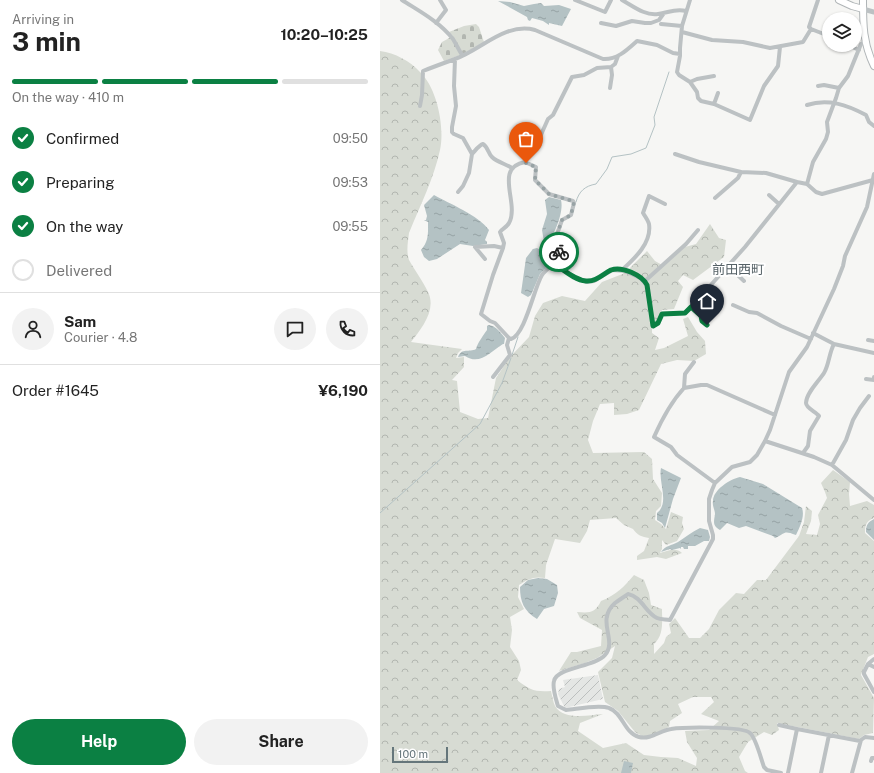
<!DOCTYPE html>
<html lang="en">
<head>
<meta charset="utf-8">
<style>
  :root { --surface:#fff; --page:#f2f2f2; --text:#222; --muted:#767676; --line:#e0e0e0; --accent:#0b8043 }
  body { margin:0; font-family:"Public Sans","Noto Sans JP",sans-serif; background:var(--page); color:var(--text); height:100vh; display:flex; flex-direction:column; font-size:15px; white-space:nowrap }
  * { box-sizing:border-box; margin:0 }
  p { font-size:13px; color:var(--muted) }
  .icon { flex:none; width:22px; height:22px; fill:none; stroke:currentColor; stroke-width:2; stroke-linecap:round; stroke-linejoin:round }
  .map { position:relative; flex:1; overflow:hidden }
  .sheet { display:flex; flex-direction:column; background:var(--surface); width:380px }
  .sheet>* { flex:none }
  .buttons { position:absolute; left:442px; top:12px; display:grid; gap:8px }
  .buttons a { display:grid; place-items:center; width:40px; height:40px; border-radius:50%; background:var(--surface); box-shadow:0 1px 3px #0004; font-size:20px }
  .scale { position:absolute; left:12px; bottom:10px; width:56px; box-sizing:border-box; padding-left:4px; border:2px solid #65767b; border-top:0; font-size:11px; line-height:14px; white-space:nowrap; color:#65767b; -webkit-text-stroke:3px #fff; paint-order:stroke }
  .pin { position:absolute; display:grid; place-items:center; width:34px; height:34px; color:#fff; margin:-41px -17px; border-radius:50% 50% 50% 0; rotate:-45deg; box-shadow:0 0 4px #0007 }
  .pin .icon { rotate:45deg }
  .courier { position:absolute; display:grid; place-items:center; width:40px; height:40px; margin:-20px; border:3px solid #0b8043; border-radius:50%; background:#fff; color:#222; box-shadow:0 1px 5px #0007 }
  .head em { font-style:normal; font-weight:700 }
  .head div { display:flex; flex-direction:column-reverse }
  .head { display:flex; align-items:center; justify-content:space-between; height:68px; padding:0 12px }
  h1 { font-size:26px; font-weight:700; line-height:30px }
  .bar { display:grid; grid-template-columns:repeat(4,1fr); gap:6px 4px; align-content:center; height:48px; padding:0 12px }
  .bar i { height:5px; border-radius:3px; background:var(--line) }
  .bar .selected { background:var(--accent) }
  .bar p { grid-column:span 4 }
  .line { display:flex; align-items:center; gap:10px; padding:0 12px; border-top:1px solid var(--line) }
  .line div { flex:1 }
  .round { display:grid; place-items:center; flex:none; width:42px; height:42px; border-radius:21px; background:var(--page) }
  ol { padding:0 12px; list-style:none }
  li { display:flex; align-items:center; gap:12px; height:44px }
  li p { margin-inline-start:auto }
  li .icon { padding:4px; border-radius:50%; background:var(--accent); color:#fff; stroke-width:4 }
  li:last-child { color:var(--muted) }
  li i { width:22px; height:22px; border:2px solid var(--line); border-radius:50% }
  .cta { display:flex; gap:8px; margin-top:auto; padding:8px 12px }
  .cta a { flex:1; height:46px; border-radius:24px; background:var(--accent); color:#fff; font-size:16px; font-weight:700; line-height:46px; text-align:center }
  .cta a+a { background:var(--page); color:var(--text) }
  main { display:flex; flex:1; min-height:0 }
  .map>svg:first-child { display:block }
</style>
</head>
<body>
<main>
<section class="sheet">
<div class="head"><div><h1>3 min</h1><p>Arriving in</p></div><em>10:20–10:25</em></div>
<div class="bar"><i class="selected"></i><i class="selected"></i><i class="selected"></i><i></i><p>On the way · 410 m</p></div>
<ol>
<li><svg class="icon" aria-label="check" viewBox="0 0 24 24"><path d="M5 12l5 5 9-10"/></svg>Confirmed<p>09:50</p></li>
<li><svg class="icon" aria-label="check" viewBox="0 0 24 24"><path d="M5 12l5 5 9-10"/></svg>Preparing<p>09:53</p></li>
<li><svg class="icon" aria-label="check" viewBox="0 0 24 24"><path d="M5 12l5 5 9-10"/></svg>On the way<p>09:55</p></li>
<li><i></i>Delivered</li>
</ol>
<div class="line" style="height:72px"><a class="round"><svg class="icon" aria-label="person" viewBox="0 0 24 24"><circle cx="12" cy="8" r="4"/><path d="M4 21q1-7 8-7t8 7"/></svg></a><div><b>Sam</b><p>Courier · 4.8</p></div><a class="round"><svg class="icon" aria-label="chat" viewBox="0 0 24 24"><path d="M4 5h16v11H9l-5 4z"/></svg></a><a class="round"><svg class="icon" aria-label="phone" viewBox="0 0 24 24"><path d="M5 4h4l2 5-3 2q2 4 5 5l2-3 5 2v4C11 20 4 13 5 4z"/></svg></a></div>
<div class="line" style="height:52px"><div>Order #1645</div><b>¥6,190</b></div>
<div class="cta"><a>Help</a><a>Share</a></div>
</section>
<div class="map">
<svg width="494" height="773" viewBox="0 0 494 773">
  <defs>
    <pattern id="industrial-furrows" width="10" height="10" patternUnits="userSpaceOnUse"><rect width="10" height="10" fill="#e4e6e4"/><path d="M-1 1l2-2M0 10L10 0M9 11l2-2" fill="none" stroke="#bcbfbe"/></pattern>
    <pattern id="forest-crowns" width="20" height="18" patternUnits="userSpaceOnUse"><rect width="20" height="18" fill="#d7dbd3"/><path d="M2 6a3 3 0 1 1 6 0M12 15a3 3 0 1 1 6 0" fill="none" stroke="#b2b6b0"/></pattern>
    <pattern id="cemetery-stones" width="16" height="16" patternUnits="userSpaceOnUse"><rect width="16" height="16" fill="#d7dbd3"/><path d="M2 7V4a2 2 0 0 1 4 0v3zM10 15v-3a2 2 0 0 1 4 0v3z" fill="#b2b6b0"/></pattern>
    <pattern id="water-ripples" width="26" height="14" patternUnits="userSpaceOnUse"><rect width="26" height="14" fill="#b4c2c4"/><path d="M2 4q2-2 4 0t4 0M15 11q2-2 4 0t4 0" fill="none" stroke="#96a2a4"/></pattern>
  </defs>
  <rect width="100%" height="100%" fill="#f6f6f4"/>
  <!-- industrial -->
  <path fill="url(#industrial-furrows)" d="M 218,675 L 223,699 L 185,708 L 178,694 L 179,689 L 185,687 L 183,680 Z"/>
  <!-- forest -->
  <path fill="url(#forest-crowns)" d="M 0,51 C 15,53 30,61 40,72 C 57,88 65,127 60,150 C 54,178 40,206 29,233 C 28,242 26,251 29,260 C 35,271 43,281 48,292 C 57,310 41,329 31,342 L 82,349 L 78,353 L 76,358 L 84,357 L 84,367 L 72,380 L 77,381 L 80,412 L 98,419 L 108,418 L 116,378 L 130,357 L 149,337 L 155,316 L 163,303 L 182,296 L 205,301 L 222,282 L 245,273 L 267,251 L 275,261 L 284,266 L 305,247 L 316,244 L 330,224 L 339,238 L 346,240 L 344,257 L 313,280 L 303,275 L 298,281 L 303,287 L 294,309 L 282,310 L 277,321 L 272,327 L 272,333 L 279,338 L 275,350 L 284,348 L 308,336 L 303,319 L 308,317 L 317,332 L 325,341 L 326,354 L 314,361 L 297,360 L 281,364 L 259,410 L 247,414 L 234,415 L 234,403 L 220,404 L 213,421 L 208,440 L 213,453 L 264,452 L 272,459 L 273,479 L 282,493 L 281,506 L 276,511 L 275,520 L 281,524 L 286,529 L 291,512 L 303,517 L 302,523 L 304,529 L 297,541 L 286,545 L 282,540 L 282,549 L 280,553 C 287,551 296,547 302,553 L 286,559 L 277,557 L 257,560 L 257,556 L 264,551 L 269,538 C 262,537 257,535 253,529 L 244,525 L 236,518 L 210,520 L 207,531 L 200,543 L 175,539 L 166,565 L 165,578 C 154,576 148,579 139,585 L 138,597 L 144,609 L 130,617 L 132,630 L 130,647 L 139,661 L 141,670 L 137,680 C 150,690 154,692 171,691 C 172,695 173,702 175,706 C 184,721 209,715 223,714 L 200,723 L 198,731 L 223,748 L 246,743 L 264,755 L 281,757 L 298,758 L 316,766 L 317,758 L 307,742 L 305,731 L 329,730 L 339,721 L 321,714 L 334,702 L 331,697 L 313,697 L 298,704 L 302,713 L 290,721 L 289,727 L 270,736 L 262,736 L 255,732 L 238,711 L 225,702 L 218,672 L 232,658 L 235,646 L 217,658 L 205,663 L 179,671 L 191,652 L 197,652 L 221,646 L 222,630 L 200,618 L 197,612 C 210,613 215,613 221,601 C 236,595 244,587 254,575 L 264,580 L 269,593 L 271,605 L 282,609 C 282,622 284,635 274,644 L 274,654 L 284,643 L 286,637 L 291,633 L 289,624 L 295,618 L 309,638 L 320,638 L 329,629 L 339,610 L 356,593 L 364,594 L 377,580 L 386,580 L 419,536 L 424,522 L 426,506 L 432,511 L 431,521 L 426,534 L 437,535 L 440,524 L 438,515 L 447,498 L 445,492 L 441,483 L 453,470 L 470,482 L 469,494 L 470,506 L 487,501 L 494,505 L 494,518 C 486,521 485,525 485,533 L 494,541 L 494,654 L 488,657 L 481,675 L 494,698 L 493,733 L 484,735 L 479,739 L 397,723 L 399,730 L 392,735 L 384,732 L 368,742 L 359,757 L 365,771 L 368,773 L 0,773 Z"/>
  <!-- cemetery -->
  <path fill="url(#cemetery-stones)" d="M 96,24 L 99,27 L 104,42 L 83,54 L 64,61 L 58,50 L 62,42 L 73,36 L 69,32 L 84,26 Z"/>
  <!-- water -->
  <path fill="url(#water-ripples)" d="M 118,1 L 130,2 L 144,6 L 154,4 L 161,3 L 164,6 L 179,5 L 191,9 L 182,26 L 169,23 L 169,25 L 163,21 L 152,18 L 150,21 L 148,20 L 147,17 Z
    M 54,195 C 70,204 98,215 109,230 L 105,240 L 107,242 L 107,244 L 93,246 L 80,244 L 57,259 L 49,261 L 44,257 L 41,250 C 49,241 48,233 48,222 L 44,220 L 46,220 L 47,216 L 44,205 Z
    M 169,197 L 181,200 C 184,211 175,236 166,243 L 164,242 L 162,230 L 167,214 L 165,200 Z
    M 157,248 L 171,256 L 172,262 L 160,274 L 151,295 L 148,297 L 141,293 L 146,258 L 153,249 Z
    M 109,325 C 116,326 121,333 125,338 L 124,344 L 123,344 C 111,351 100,366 85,356 L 78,357 C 82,347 89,353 96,349 C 97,344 104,334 107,330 L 107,326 Z
    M 281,468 L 301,478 L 293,499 L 285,528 L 282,523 L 277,520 L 277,513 C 290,503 278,482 281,468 Z
    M 360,477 L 383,484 L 422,508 C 425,516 420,527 416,535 C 403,530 406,533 395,538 L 393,536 L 366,526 L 359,528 L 347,523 L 340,530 C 332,525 334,522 335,514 C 335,510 332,506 333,501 C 333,490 350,479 360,477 Z
    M 494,519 L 494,540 L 486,532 C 486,525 488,522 494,519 Z
    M 320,528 L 328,530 L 330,537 L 329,541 L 324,541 L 315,546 L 308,546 L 308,549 L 304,549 L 303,547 L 301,547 L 301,549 L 300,548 L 292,550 L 290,549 L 281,552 C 286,545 291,546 298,542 C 304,538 312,532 320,528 Z
    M 158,578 L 167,579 L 177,585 L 178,593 L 174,606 L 164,609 L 157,619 C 144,611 140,602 140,587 L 148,580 Z
    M 244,761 L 253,763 L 251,773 L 241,773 Z"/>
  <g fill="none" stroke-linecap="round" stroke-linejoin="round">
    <!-- stream -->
    <path stroke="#b4c2c4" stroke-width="1" d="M 196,202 C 199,191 205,186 216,184 L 227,169 L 232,157 L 251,154 L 266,148 L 275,125 L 274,117 L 289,72
      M 179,255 L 182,251 L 182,245 L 181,244
      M 132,355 L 138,337
      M 0,513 L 100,424 L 122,383 L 131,358"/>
    <defs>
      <path id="primary" d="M 459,0 L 472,6 L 483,9
        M 483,0 C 483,25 483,43 494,66"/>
    </defs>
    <!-- primary casing -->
    <use href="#primary" stroke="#b0b5b7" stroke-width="8"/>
    <!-- minor -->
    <path stroke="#bcc1c3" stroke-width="4" d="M 22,0 C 39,11 60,22 73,39 C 76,44 79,50 82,55
      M 195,0 L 225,12 L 231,0
      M 242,0 C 253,6 265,16 278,14 C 288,13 295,8 306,11
      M 310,0 L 302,26 L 300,48 L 300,56 L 297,72 L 299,75 L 310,82 L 317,92 L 318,98 L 321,101 L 334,104
      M 56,23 L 66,10 L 60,0
      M 221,23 L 236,26 L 252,21 L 265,23 L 271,23 L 279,20 L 284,13
      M 281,24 L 302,26
      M 431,29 L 429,27 L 438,0
      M 302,32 L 332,40 L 363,42 L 390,48 L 423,42 L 431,29 L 449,36
      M 468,45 L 479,50
      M 75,59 L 74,86 L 76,106 L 72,127 L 72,132 L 74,134 L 83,138 L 92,154
      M 310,82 L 317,79 L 334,76
      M 438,86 L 444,85 L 459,88
      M 230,88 L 232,75 L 231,67
      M 338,93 L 334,104 L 370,120 L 384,86 L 398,66 L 400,47
      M 427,105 C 448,98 467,105 486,115 L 489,122 L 494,126
      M 40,106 L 42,95 L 43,71 C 53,67 64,63 75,59 C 101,50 125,22 155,30 L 223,59 C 237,60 247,50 257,41 L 277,45 L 293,53 L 300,54
      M 295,154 L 319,162 L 361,172
      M 145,162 L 160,137 L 168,119 L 173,115 L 192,77 L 204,75 L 217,68 L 231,67 L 235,64 L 238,56
      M 427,184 L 433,162 L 446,139 L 448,132 L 447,122 L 456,98 L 459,88 L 468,76 L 481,44 L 485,42
      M 78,192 L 83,186 L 89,173 L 92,154 C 95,151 99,145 103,144 C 108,147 108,153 112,157 C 117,162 126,164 132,168
      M 389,195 L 399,204
      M 335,198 L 358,178 L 361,172 L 386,173 L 417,182
      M 105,259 L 95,247 L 114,246 L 123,248
      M 348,266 L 364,281
      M 242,270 C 254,259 272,243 269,224 C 268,220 265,216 263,213 L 269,196 L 285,204
      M 265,281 L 306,244 L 318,230
      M 353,305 L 369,312 L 377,313 L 401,326 L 431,339
      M 311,307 L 321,316 L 322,321 L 327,325
      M 433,333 L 454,344 L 494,353
      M 129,338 L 131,339 C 145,335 154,288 162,275 C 165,271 171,266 175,262
      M 488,340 L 494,341
      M 314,362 L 305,374 L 304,388 C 291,402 282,419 274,437 L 291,447 L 297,455 L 335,483
      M 113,377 L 130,355 L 127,345 L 129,338 L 115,323 L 110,321 L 101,314 L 113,275 L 123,248 L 124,243 L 120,232 C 122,229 127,227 129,223 C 140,203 113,168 145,162 L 156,167 L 155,180 L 169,194 L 193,201 L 194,203 L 191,215 L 182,220 L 175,240 L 180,246 C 179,253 174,258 176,265 L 196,278 L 207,282 L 214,281 L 232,270 L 245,271 L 260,278 L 267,285 L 273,326 L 278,323 L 282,314 L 305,313 L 311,307 L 365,247 L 417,182 L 427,184 L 436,192 L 442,194 L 493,180
      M 486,379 L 494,380 L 494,377
      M 304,388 L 321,385 L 327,385 L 395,415
      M 385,441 L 434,457 L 452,465 L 494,500
      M 423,453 L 428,446 L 430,431 L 439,416 C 436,412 426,408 426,403 C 426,393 439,381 444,373 C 449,365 449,353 454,344
      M 452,465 L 466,440 L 473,420 L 480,408 L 489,396
      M 494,659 L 488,664 L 494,667
      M 488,664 L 484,672 L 484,674 L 494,692
      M 399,725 L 417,729
      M 491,761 L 492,758 L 494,758
      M 401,773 L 387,770 L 384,767 C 381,759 376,738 370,733 C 363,726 303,727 291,729 C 281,730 271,740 259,737 C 244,733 243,713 229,708 C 219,704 197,709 186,710 L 178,706 C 176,699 172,688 174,681 C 177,667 215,667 225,655 C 238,640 215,621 235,603 C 239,600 244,597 248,594 C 262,597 265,612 277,618 C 281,620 286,619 290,620 L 333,539 L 333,535 L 329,521 L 329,499 L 332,490 L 335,483 L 352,467 L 370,462 L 377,455 L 385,441 L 390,430 L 409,372 L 427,347 L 454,289 L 463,266 L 465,256 L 487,207 L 494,174
      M 408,773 L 417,729 L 480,741
      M 441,773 L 449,735
      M 472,773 L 481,740 L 485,737 L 494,738"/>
    <!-- tertiary -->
    <path stroke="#bcc1c3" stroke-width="5" d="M 483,9 L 494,12"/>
    <!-- primary -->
    <use href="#primary" stroke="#fff" stroke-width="6"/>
  </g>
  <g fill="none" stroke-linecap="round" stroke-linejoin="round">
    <!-- done -->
    <path stroke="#98a3a5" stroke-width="4" stroke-dasharray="0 7.2" d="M 146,163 L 156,167 L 155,180 L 169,194 L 193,201 L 194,202 L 191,215 L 182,220 L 175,240 L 180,246 L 179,252"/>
    <!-- route -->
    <path stroke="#0b8043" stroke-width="5" d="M 179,252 L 176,256 L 176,265 C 185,271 195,280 206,281 C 216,282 223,274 231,270 C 242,266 262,275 267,285 L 273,326 L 278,323 L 282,314 L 305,313 L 311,307 L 321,316 L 322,321 L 327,325"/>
  </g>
  <g text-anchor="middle" stroke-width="4" stroke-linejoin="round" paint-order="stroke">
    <!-- quarter labels -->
    <g font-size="13" fill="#566267" stroke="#fff">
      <text x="358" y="274">前田西町</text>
    </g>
  </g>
</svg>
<div class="buttons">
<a><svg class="icon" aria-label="layers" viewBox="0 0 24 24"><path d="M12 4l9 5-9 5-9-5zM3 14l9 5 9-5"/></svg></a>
</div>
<div class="scale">100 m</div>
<div class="pin" style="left:146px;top:163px;background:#ea580c"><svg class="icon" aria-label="bag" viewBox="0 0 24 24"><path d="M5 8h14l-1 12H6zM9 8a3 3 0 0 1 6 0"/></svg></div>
<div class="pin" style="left:327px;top:325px;background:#1f2937"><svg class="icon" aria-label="home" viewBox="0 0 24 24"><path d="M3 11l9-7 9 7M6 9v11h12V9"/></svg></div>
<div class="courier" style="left:179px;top:252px"><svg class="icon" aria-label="bike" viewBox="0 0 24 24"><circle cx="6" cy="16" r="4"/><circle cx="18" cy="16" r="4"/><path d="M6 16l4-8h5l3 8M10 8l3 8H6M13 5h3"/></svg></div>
</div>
</main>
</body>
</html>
